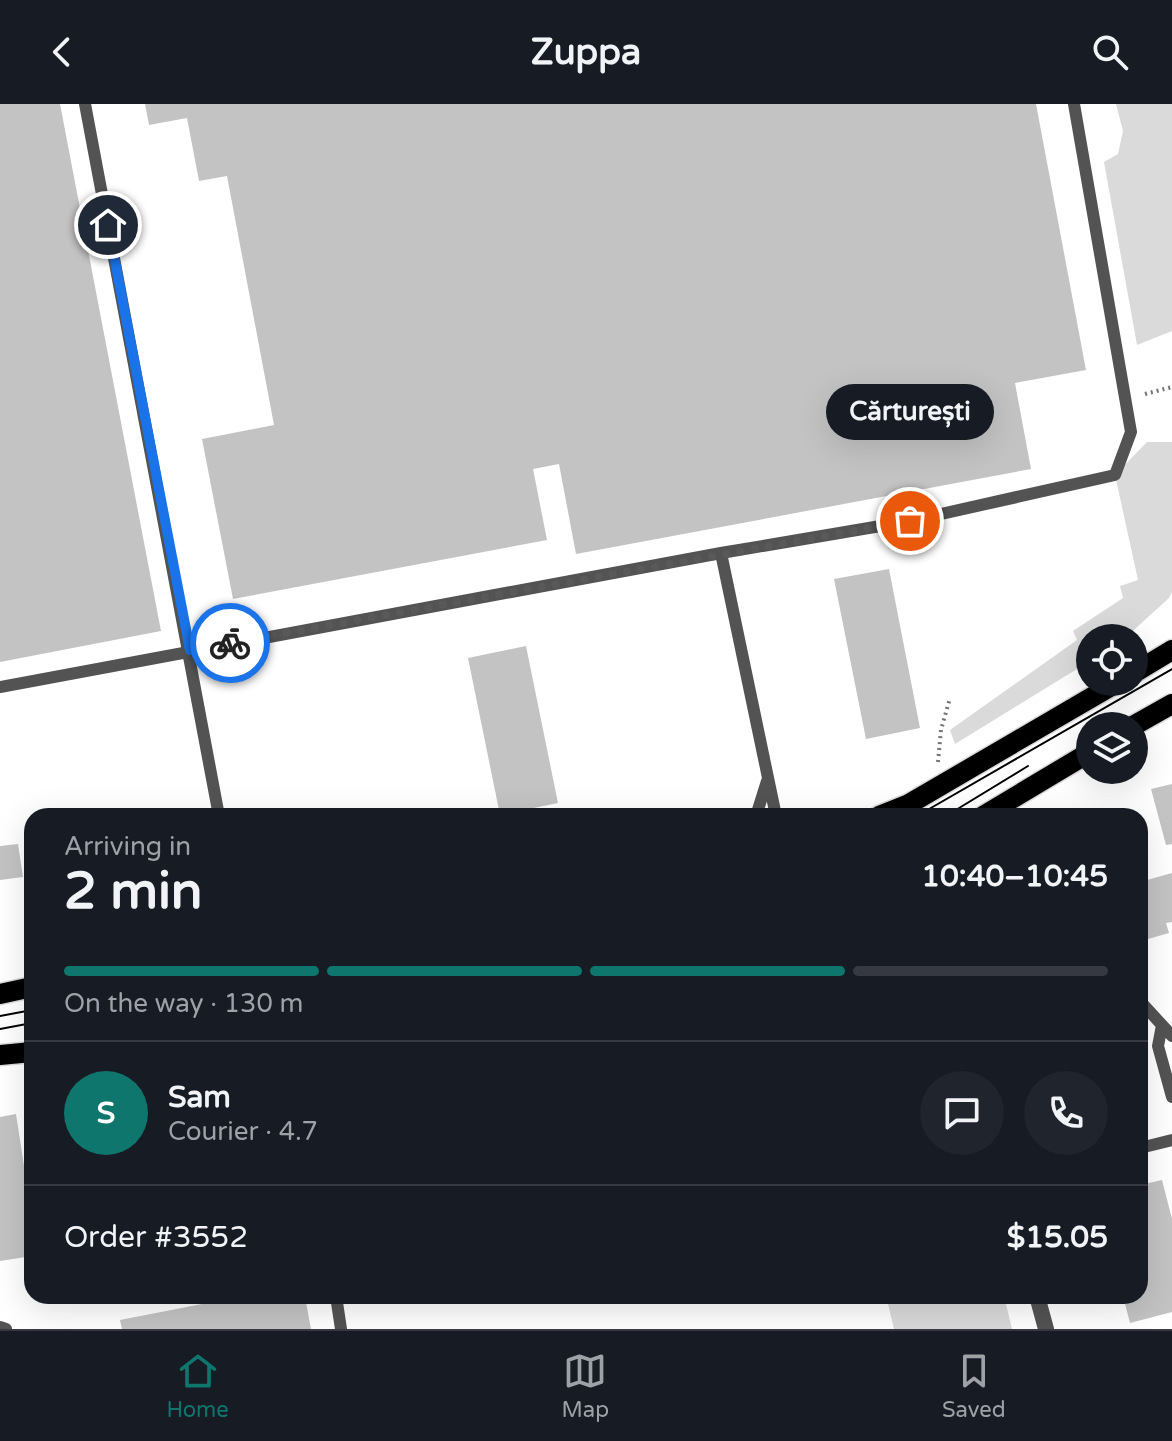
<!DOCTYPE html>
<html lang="en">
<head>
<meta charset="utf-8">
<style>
  :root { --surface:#171b24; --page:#20242c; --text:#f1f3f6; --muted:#9ea1a6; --line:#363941; --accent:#0f766e }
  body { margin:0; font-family:"Varela Round",sans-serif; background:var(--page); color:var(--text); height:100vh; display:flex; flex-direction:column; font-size:30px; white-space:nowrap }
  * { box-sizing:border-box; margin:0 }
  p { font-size:26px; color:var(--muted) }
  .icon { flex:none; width:44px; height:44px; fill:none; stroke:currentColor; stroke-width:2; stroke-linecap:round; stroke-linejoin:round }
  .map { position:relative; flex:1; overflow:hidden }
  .details { position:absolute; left:24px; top:704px; width:1124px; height:496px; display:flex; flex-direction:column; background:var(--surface); border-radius:24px; box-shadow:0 8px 32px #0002 }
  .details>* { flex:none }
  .buttons { position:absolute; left:1076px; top:520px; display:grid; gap:16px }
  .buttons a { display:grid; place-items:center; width:72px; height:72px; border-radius:50%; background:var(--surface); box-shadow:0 8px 32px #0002; font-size:40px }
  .pin { position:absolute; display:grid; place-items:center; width:68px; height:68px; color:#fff; margin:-34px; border:4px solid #fff; border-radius:50%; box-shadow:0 2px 8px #0007 }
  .courier { position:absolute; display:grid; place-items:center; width:80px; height:80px; margin:-40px; border:6px solid #1a73e8; border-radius:50%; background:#fff; color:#222; box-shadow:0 2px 10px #0007 }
  .bubble { position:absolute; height:56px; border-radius:28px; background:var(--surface); box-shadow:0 8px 32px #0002; font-size:26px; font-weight:700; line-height:56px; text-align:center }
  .overview em { font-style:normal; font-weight:700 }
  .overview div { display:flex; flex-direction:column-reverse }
  .overview { display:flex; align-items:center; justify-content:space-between; height:136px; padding:0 40px }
  h1 { font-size:52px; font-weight:700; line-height:60px }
  .bar { display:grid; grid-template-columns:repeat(4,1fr); gap:12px 8px; align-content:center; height:96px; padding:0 40px }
  .bar i { height:10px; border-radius:6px; background:var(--line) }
  .bar .current { background:var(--accent) }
  .bar p { grid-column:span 4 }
  .line { display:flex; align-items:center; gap:20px; padding:0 40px; border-top:2px solid var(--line) }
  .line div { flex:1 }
  .round { display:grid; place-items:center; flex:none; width:84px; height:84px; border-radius:42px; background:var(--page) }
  header { display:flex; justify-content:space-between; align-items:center; height:104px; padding:0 40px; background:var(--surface); font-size:36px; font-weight:700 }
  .tab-bar { display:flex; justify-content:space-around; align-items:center; height:112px; border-top:2px solid var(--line); background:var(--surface); font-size:22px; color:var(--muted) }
  .tab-bar a { display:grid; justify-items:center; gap:4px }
  .tab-bar .current { color:var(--accent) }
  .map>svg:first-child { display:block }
</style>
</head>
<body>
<header><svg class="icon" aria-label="back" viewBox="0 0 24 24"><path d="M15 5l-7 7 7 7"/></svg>Zuppa<svg class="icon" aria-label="search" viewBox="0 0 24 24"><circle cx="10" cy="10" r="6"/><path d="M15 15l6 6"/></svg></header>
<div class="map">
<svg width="1172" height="1225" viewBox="0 0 1172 1225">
  <rect width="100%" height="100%" fill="#fff"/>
  <!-- green -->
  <path fill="#dadada" d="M 1116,0 L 1172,0 L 1172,227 L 1137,241 L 1104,58 L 1118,50 L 1123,27 Z
    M 1147,338 L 1172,338 L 1172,488 L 1169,494 L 1125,534 L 1090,534 L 1090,557 L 955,640 L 950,626 L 1077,536 L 1073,527 L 1123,494 L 1120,482 L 1138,476 L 1115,371 Z
    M 886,1192 L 1004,1192 L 1012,1225 L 894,1225 Z"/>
  <!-- building -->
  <path fill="#c3c3c3" d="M 0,0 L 60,0 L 161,527 L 0,558 Z
    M 145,0 L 1036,0 L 1086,266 L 1015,279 L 1031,365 L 576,450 L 559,360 L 533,365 L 547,436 L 233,495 L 202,335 L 274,321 L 227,72 L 199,77 L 187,14 L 149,21 Z
    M 889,465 L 920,624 L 866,635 L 834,475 Z
    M 526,542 L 558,699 L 500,711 L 468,554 Z
    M 1172,680 L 1172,740 L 1166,741 L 1151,685 Z
    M 18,740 L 23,773 L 0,776 L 0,742 Z
    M 1172,769 L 1172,818 L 1166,819 L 1169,829 L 1141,837 L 1140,778 Z
    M 16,1010 L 32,1114 L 32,1152 L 0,1157 L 0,1013 Z
    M 1162,1076 L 1172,1115 L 1172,1208 L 1130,1219 L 1123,1192 L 1140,1192 L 1140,1081 Z
    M 243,1192 L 282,1192 L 283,1197 L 305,1193 L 311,1225 L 122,1225 L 120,1216 Z"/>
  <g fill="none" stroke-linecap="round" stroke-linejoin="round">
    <defs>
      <path id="primary" d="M 1134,569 L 1172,546
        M 1133,622 L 1172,600
        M 879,712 L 909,700 L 1118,578
        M 983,712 L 1090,648
        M 0,890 L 32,883
        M 0,951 L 32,948"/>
    </defs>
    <!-- primary casing -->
    <use href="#primary" stroke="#dbdbdb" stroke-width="23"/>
    <!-- path -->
    <path stroke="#757575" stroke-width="4" stroke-dasharray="2 4" stroke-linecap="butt" d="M 1145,290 L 1172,283
      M 938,658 L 941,626 L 950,594"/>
    <!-- service -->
    <path stroke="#535353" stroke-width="12" d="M 85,0 L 219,712
      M 721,449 L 776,712
      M 0,583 L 721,449 L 910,417 L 1115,371 L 1131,328 L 1074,0
      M 756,712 L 767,677
      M 1140,897 L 1172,932
      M 1162,921 L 1158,942 L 1172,993
      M 1140,1044 L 1172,1036
      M 336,1192 L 341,1225
      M 0,1223 L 6,1225"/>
    <!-- minor -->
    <path stroke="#535353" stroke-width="16" d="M 1037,1192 L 1046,1225"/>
    <!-- primary -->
    <use href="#primary" stroke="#000" stroke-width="20"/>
    <!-- tram -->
    <path stroke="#000" stroke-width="2" d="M 917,712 L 1172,565
      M 946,712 L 1028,662
      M 0,912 L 32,906
      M 0,925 L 32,919"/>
  </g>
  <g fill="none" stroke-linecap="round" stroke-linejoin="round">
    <!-- done -->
    <path stroke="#595959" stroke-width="8" stroke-dasharray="0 14.4" d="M 230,539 L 910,417"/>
    <!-- route -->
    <path stroke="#1a73e8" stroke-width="10" d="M 108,121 L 190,546 L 230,539"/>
  </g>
</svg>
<div class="buttons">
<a><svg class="icon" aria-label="locate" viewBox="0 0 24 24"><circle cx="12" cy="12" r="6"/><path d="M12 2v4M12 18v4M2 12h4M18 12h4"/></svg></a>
<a><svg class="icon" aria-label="layers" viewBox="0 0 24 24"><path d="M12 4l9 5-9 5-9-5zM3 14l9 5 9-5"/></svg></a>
</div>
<div class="pin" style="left:910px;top:417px;background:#ea580c"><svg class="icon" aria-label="bag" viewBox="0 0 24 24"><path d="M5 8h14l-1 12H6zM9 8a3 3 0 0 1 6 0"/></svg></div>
<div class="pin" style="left:108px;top:121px;background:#1f2937"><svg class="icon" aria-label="home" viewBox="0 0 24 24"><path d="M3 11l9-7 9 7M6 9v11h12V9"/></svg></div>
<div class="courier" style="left:230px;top:539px"><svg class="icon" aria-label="bike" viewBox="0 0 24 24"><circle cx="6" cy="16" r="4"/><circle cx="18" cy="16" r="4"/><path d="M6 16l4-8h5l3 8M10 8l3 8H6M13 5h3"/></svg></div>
<div class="bubble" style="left:826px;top:280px;width:168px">Cărturești</div>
<section class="details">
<div class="overview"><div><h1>2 min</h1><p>Arriving in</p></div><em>10:40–10:45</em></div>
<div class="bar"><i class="current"></i><i class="current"></i><i class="current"></i><i></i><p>On the way · 130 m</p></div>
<div class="line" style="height:144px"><b class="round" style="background:var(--accent);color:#fff">S</b><div><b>Sam</b><p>Courier · 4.7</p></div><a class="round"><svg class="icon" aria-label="chat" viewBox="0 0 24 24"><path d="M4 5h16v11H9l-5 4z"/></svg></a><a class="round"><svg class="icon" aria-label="phone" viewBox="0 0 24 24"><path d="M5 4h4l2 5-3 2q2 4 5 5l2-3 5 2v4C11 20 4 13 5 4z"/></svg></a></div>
<div class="line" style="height:104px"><div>Order #3552</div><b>$15.05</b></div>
</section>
</div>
<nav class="tab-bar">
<a class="current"><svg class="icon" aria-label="home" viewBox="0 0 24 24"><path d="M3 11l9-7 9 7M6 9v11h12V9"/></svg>Home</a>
<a><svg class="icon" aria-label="map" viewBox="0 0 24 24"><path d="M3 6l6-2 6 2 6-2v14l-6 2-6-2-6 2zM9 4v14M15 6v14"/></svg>Map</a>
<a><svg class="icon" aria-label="saved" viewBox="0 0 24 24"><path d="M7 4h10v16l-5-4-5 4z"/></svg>Saved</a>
</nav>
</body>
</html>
